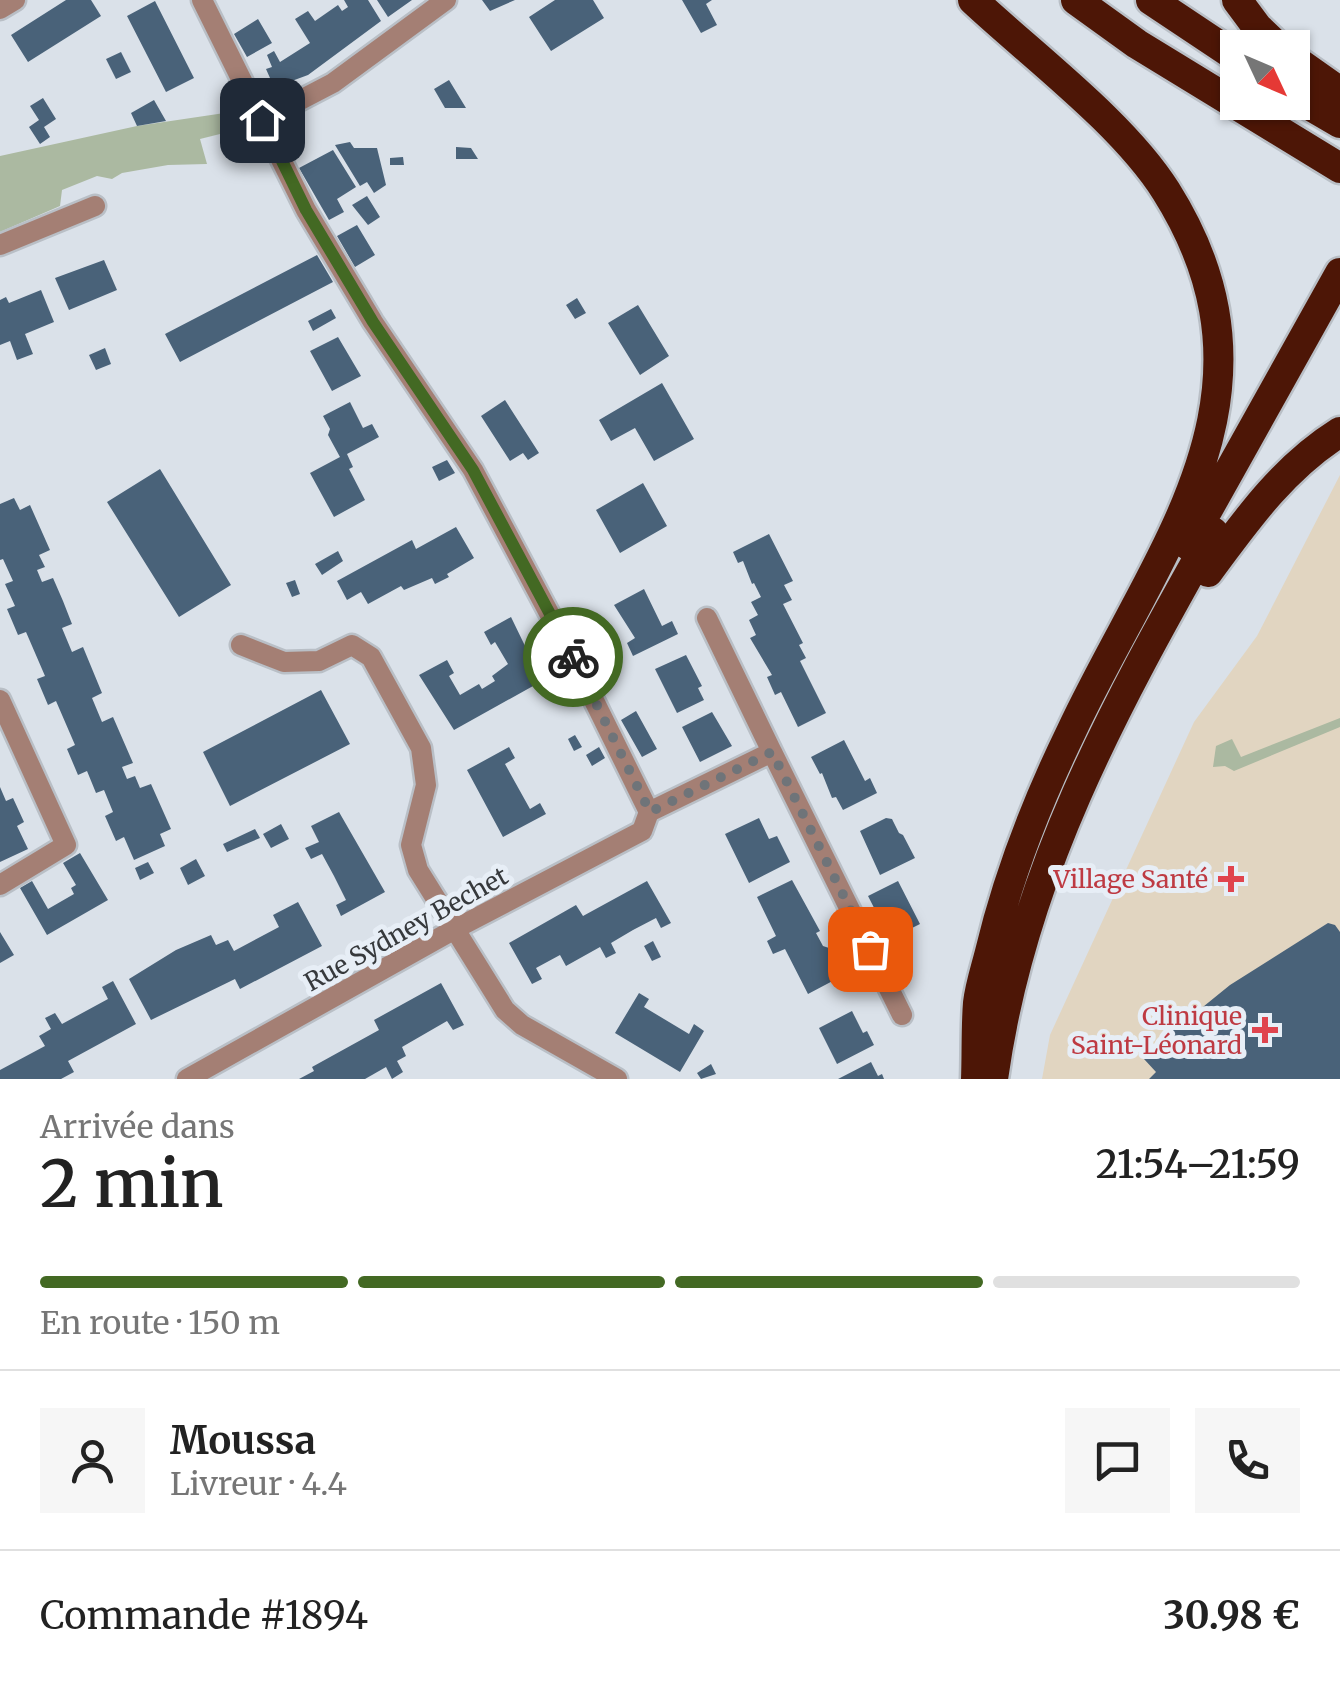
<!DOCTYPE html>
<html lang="fr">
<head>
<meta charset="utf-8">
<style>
  :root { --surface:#fff; --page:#f6f6f6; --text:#222; --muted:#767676; --line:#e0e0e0; --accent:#436923 }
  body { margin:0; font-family:Merriweather,serif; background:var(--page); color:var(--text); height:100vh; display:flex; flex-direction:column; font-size:38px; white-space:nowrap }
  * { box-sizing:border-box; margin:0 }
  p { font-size:32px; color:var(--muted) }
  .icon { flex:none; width:55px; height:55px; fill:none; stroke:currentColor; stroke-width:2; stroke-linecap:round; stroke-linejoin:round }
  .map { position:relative; height:1079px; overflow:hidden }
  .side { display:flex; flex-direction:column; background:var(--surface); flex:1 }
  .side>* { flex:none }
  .needle { width:65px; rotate:134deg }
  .fabs { position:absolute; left:1220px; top:30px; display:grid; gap:20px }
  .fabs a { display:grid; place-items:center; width:90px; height:90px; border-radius:0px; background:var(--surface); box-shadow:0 2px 8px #0004; font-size:50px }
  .pin { position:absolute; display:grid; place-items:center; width:85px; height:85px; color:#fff; margin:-42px; border-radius:20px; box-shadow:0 5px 15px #0006 }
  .courier { position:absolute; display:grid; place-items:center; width:100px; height:100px; margin:-50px; border:8px solid #436923; border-radius:50%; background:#fff; color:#222; box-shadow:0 2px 12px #0007 }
  .headline em { font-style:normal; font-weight:600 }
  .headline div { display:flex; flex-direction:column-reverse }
  .headline { display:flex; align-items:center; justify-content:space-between; height:170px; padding:0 40px }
  h1 { font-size:65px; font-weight:600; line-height:75px }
  .bar { display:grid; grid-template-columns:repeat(4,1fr); gap:15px 10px; align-content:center; height:120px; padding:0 40px }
  .bar i { height:12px; border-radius:8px; background:var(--line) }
  .bar .selected { background:var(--accent) }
  .bar p { grid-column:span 4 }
  .line { display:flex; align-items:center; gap:25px; padding:0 40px; border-top:2px solid var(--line) }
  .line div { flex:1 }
  .round { display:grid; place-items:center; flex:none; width:105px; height:105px; border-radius:0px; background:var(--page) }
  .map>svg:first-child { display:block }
</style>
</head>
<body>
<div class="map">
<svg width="1340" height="1079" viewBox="0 0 1340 1079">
  <rect width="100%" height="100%" fill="#dae1e9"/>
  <!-- medical -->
  <path fill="#e1d5c1" d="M 1340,475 L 1340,1079 L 1042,1079 L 1050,1035 L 1194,722 L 1257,636 Z"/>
  <!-- green -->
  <path fill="#abb9a1" d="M 238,111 L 248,127 L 200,139 L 207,164 L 168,165 L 122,173 L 112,179 L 97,176 L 62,190 L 60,206 L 0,232 L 0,156 L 137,126 Z
    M 1340,718 L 1340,727 L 1234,771 L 1225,766 L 1213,767 L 1216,746 L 1232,739 L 1241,757 Z"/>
  <!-- building -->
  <path fill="#496279" d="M 66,0 L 91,0 L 101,16 L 28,62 L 11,35 Z
    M 344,0 L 368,0 L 381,21 L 308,75 L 289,82 L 270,78 L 266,69 L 272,67 L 267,55 L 274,51 L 280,62 L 310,43 L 295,19 L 308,11 L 315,21 L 338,5 L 342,11 L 348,7 Z
    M 377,0 L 412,0 L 388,17 Z
    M 482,0 L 515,0 L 490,11 Z
    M 555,0 L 593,0 L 604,18 L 551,51 L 529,17 Z
    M 682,0 L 712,0 L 706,4 L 717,25 L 701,33 Z
    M 155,1 L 194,78 L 166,92 L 127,16 Z
    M 258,19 L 272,43 L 247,57 L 234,34 Z
    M 121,52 L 131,72 L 116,79 L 106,59 Z
    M 449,80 L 466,108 L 445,108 L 434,89 Z
    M 43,98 L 56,119 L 44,127 L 50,137 L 40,144 L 29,127 L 39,120 L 30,106 Z
    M 154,100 L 166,121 L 137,126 L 131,113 Z
    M 350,142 L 354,148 L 377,148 L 386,185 L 374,193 L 367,182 L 360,186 L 335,145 Z
    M 456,147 L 471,148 L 478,159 L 456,159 Z
    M 333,150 L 356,187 L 337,199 L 344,212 L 329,220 L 299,168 Z
    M 403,157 L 404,165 L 390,165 L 390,158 Z
    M 367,196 L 380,217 L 368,225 L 352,205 Z
    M 357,225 L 375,255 L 355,267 L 337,236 Z
    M 317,255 L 333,282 L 180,362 L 165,334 Z
    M 104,260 L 117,290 L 69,310 L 55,278 Z
    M 41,290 L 54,322 L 25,334 L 33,354 L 17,360 L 10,341 L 0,345 L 0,300 L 6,297 L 9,303 Z
    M 577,298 L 586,313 L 575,319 L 566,305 Z
    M 638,305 L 669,356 L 640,375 L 608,323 Z
    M 331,309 L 336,318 L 313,331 L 308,321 Z
    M 338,337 L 361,376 L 332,391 L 310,351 Z
    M 105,348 L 111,364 L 96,370 L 89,355 Z
    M 662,383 L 694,439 L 654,461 L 635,428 L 611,441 L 599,420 Z
    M 505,400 L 539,453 L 528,460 L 523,453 L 510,461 L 481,416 Z
    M 350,402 L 363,428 L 372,424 L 379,437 L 347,454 L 353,467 L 349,469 L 365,500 L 334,517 L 310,473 L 340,457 L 328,435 L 330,429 L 323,416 Z
    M 447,460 L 455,473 L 439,481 L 432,467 Z
    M 160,469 L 231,585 L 179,617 L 107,502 Z
    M 643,483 L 667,526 L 620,553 L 596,510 Z
    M 14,498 L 20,510 L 30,505 L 50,550 L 39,555 L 45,567 L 37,570 L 42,582 L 53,578 L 63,601 L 72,624 L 62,628 L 72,652 L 83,647 L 102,693 L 92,698 L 102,722 L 113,717 L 133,763 L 122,767 L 127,779 L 135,776 L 140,788 L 151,784 L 171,829 L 160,834 L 165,846 L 134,860 L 124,837 L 116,841 L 105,816 L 113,812 L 104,790 L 96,793 L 87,771 L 78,775 L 67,749 L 75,745 L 56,701 L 48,705 L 37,679 L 45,676 L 26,632 L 18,635 L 7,609 L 15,606 L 5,584 L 13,581 L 3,559 L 0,560 L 0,504 Z
    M 456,527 L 474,558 L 447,574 L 449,577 L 435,584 L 432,578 L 404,590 L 401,586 L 368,604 L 361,592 L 347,600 L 337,581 L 412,540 L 416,549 Z
    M 769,534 L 793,581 L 784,585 L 792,600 L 783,604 L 803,643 L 799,645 L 806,658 L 800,661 L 826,713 L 798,727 L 781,692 L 775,695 L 767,677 L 772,675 L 750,638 L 756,635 L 749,620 L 758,615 L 751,602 L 761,597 L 754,583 L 752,584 L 743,561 L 738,563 L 733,552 Z
    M 338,551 L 343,561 L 322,575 L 315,564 Z
    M 295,580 L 300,594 L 292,597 L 286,583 Z
    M 644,589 L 662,626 L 672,621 L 678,634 L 633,656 L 627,643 L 635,638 L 614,605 Z
    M 511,617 L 542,681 L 454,730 L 419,675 L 447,660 L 454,673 L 449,676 L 460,695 L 479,684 L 482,689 L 495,681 L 492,676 L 508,664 L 495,642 L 491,645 L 484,632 Z
    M 686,655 L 702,686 L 698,688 L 704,700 L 677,713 L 655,669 Z
    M 321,690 L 350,744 L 230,806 L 203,752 Z
    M 636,711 L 657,749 L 642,757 L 621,720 Z
    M 712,712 L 732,746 L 700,762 L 682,727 Z
    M 575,735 L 582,747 L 574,751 L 568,739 Z
    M 844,740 L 865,781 L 870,778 L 877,793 L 843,810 L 836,797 L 832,798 L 822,773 L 820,774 L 811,757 Z
    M 509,747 L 515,758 L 505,764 L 530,809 L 540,803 L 546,814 L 503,837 L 467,770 Z
    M 599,747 L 605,758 L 592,766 L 586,755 Z
    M 0,787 L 6,801 L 13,798 L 24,822 L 17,826 L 28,849 L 0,862 Z
    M 339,812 L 385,892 L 341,916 L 336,905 L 346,900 L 334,876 L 322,854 L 311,859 L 305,848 L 319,842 L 311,826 Z
    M 759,818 L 769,839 L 777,836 L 790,862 L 749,883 L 725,834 Z
    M 886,818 L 892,819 L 899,833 L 903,835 L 915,858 L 880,875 L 860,831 Z
    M 281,824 L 289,839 L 271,848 L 263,834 Z
    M 255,829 L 260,838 L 227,852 L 223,844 Z
    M 80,853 L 108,900 L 47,935 L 20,888 L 32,881 L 48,909 L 74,894 L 71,888 L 76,885 L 63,863 Z
    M 196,859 L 205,876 L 188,885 L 180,868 Z
    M 148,862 L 154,873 L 140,880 L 135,868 Z
    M 792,880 L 820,931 L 816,933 L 823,946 L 829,948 L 832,955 L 832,965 L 836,963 L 842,976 L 808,994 L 785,949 L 773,954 L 767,941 L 776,936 L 757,897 Z
    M 647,881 L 671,923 L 661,928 L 656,918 L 633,930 L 611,943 L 616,953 L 606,958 L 600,947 L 566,966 L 560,955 L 536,968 L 542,979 L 532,984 L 509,943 L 576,905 L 583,916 Z
    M 898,881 L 920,924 L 890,939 L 868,896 Z
    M 298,902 L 322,946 L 240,989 L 235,979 L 151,1020 L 129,979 L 176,950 L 211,935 L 216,945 L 228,940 L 234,951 L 279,927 L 273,915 Z
    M 1328,923 L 1335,925 L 1340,932 L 1340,1079 L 1149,1079 L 1156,1072 L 1144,1059 L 1166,1038 L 1168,1027 L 1177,1028 L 1230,985 Z
    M 0,932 L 14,955 L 0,963 Z
    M 653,941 L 661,957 L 652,961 L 644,946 Z
    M 113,981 L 136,1024 L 68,1061 L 74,1072 L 61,1079 L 0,1079 L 0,1070 L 45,1046 L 39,1036 L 51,1029 L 45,1018 L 55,1013 L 62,1024 L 108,999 L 102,987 Z
    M 441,983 L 464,1025 L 453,1030 L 447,1021 L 402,1047 L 406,1056 L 397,1061 L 403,1072 L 392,1079 L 386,1067 L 365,1079 L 299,1079 L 314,1071 L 312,1067 L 379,1030 L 374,1020 Z
    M 639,993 L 649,999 L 644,1007 L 689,1034 L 694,1024 L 704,1031 L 680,1072 L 615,1033 Z
    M 852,1011 L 863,1033 L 867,1031 L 874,1045 L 837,1064 L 819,1028 Z
    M 871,1062 L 878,1076 L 882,1074 L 884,1079 L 838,1079 Z
    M 711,1064 L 716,1074 L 701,1079 L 697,1073 Z"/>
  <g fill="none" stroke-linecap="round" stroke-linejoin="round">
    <defs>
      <path id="minor" d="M 262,120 L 333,83 L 446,0
        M 0,245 L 95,206
        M 241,645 L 284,662 L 319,661 L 352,645 L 371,657 L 421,748 L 426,785 L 411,845 L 418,870 L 505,1010 L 522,1025 L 617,1079
        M 0,700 L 66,845 L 0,885
        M 772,752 L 902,1015
        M 649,812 L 772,752 L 707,618
        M 187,1079 L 455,929 L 642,831 L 649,812 L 575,662 L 473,470 L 373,322 L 306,210 L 202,0"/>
      <path id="tertiary" d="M 0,9 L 15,0"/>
      <path id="motorway" d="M 973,0 C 1033,56 1123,123 1166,191 C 1295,396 1156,550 1071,732 C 1037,802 1008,876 990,952 C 986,968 980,986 978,1003 C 976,1028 977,1054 976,1079
        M 1076,0 L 1137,44 L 1340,168
        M 1151,0 L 1238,58
        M 1237,0 L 1257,27 L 1279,48
        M 1292,58 L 1340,92
        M 1292,95 L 1340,123
        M 1188,545 L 1340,273
        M 1208,572 C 1247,519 1284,467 1340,432
        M 993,1079 C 1021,875 1114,708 1213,532"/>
    </defs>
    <!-- minor casing -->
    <use href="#minor" stroke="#b9bfc6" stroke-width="25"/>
    <!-- tertiary casing -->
    <use href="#tertiary" stroke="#b9bfc6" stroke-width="25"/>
    <!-- motorway casing -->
    <use href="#motorway" stroke="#b9bfc6" stroke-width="35"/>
    <!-- minor -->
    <use href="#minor" stroke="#a47f74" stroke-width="20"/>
    <!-- tertiary -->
    <use href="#tertiary" stroke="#a47f74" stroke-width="20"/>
    <!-- motorway -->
    <use href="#motorway" stroke="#4d1606" stroke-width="30"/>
  </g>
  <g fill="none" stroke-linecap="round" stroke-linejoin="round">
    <!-- done -->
    <path stroke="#6f7479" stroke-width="10" stroke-dasharray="0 18" d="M 573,657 L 650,812 L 772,752 L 870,949"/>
    <!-- route -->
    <path stroke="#436923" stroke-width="12" d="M 262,120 L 306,210 L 373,322 L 473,470 L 573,657"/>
  </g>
  <!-- markers -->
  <g fill="#e0444e" stroke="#e7eef6" stroke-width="4">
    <path d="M1226 864h10v10h10v10h-10v10h-10v-10h-10v-10h10z"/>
    <path d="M1260 1015h10v10h10v10h-10v10h-10v-10h-10v-10h10z"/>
  </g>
  <g text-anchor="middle" stroke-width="10" stroke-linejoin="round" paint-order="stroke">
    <!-- health labels -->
    <g font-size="25" fill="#be3a42" stroke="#e7eef6" text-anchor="end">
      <text x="1208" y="888">Village Santé</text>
      <text x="1242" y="1025">Clinique<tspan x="1242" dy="29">Saint-Léonard</tspan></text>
    </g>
    <!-- street labels -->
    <g font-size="25" fill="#36393c" stroke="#e7eef6">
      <text transform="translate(406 929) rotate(-29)" y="9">Rue Sydney Bechet</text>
    </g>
  </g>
</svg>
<div class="fabs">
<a><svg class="needle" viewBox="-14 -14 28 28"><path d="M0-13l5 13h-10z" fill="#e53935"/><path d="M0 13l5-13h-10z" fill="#767676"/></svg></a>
</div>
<div class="pin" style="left:870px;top:949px;background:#ea580c"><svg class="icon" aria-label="bag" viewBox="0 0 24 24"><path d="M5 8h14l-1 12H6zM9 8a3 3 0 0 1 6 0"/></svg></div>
<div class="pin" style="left:262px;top:120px;background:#1f2937"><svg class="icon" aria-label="home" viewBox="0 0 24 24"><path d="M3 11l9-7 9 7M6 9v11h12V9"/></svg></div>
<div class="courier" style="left:573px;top:657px"><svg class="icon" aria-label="bike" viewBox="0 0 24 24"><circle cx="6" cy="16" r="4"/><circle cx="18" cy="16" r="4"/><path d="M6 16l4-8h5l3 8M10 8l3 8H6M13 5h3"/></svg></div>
</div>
<section class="side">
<div class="headline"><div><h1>2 min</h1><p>Arrivée dans</p></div><em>21:54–21:59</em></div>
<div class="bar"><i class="selected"></i><i class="selected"></i><i class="selected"></i><i></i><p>En route · 150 m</p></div>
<div class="line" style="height:180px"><a class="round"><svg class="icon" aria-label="person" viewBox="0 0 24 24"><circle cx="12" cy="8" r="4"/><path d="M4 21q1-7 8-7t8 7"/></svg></a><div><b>Moussa</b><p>Livreur · 4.4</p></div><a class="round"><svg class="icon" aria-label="chat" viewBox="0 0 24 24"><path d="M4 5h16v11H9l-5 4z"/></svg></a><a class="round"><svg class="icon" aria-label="phone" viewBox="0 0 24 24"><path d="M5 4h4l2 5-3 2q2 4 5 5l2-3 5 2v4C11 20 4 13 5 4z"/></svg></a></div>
<div class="line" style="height:130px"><div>Commande #1894</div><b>30.98 €</b></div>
</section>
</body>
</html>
